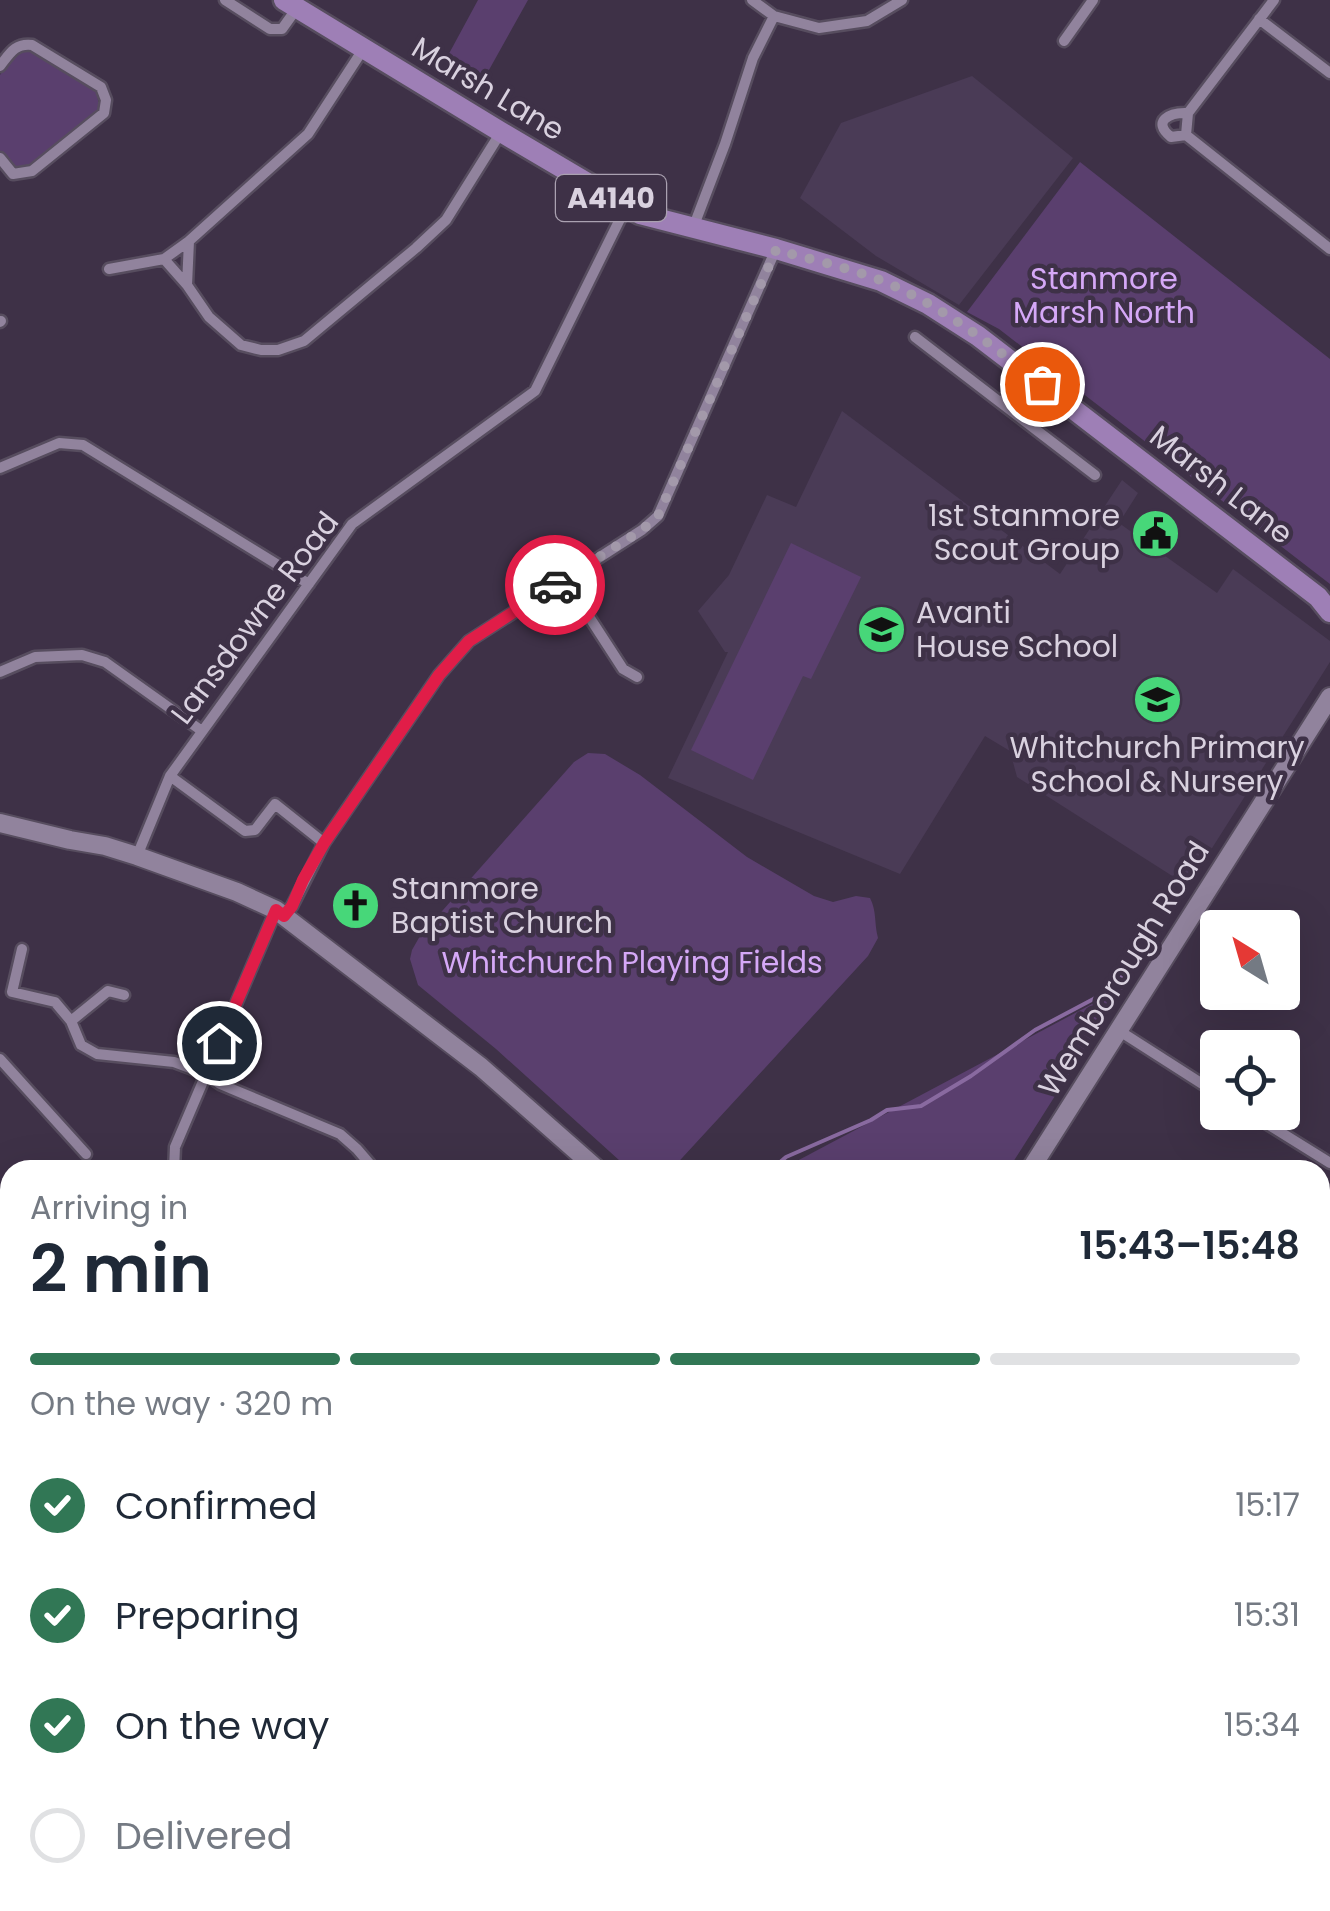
<!DOCTYPE html>
<html lang="en">
<head>
<meta charset="utf-8">
<style>
  :root { --surface:#fff; --page:#f6f6f7; --text:#1f2937; --muted:#747a83; --line:#e0e1e3; --accent:#317755 }
  body { margin:0; font-family:Poppins,sans-serif; background:var(--page); color:var(--text); height:100vh; display:flex; flex-direction:column; font-size:38px; white-space:nowrap }
  * { box-sizing:border-box; margin:0 }
  p { font-size:32px; color:var(--muted) }
  .icon { flex:none; width:55px; height:55px; fill:none; stroke:currentColor; stroke-width:2; stroke-linecap:round; stroke-linejoin:round }
  .map { position:relative; flex:1; overflow:hidden }
  .side { position:absolute; left:0px; top:1160px; width:1330px; height:752px; display:flex; flex-direction:column; background:var(--surface); border-radius:30px 30px 0 0; box-shadow:0 10px 40px #0002 }
  .side>* { flex:none }
  .needle { width:65px; rotate:323deg }
  .tools { position:absolute; left:1200px; top:910px; display:grid; gap:20px }
  .tools a { display:grid; place-items:center; width:100px; height:100px; border-radius:10px; background:var(--surface); box-shadow:0 10px 40px #0002; font-size:50px }
  .pin { position:absolute; display:grid; place-items:center; width:85px; height:85px; color:#fff; margin:-42px; border:5px solid #fff; border-radius:50%; box-shadow:0 2px 10px #0007 }
  .courier { position:absolute; display:grid; place-items:center; width:100px; height:100px; margin:-50px; border:8px solid #e11d48; border-radius:50%; background:#fff; color:#222; box-shadow:0 2px 12px #0007 }
  .head em { font-style:normal; font-weight:600 }
  .head div { display:flex; flex-direction:column-reverse }
  .head { display:flex; align-items:center; justify-content:space-between; height:170px; padding:0 30px }
  h1 { font-size:65px; font-weight:600; line-height:75px }
  .bar { display:grid; grid-template-columns:repeat(4,1fr); gap:15px 10px; align-content:center; height:120px; padding:0 30px }
  .bar i { height:12px; border-radius:8px; background:var(--line) }
  .bar .current { background:var(--accent) }
  .bar p { grid-column:span 4 }
  ol { padding:0 30px; list-style:none }
  li { display:flex; align-items:center; gap:30px; height:110px }
  li p { margin-inline-start:auto }
  li .icon { padding:10px; border-radius:50%; background:var(--accent); color:#fff; stroke-width:4 }
  li:last-child { color:var(--muted) }
  li i { width:55px; height:55px; border:5px solid var(--line); border-radius:50% }
  .map>svg:first-child { display:block }
</style>
</head>
<body>
<div class="map">
<svg width="1330" height="1911" viewBox="0 0 1330 1911">
  <rect width="100%" height="100%" fill="#3e3147"/>
  <!-- built -->
  <path fill="#4a3b56" d="M 972,76 L 1073,158 L 959,305 L 876,256 L 800,198 L 841,123 Z
    M 842,411 L 1060,574 L 1122,480 L 1138,493 L 1119,523 L 1217,593 L 1233,569 L 1330,641 L 1330,662 L 1188,886 L 1017,777 L 1010,751 L 985,736 L 900,874 L 668,778 L 728,652 L 725,652 L 698,611 L 729,575 L 767,495 L 796,507 Z"/>
  <!-- green -->
  <path fill="#5a3f6e" d="M 478,0 L 528,0 L 480,86 L 445,61 Z
    M 32,50 L 97,91 L 99,109 L 32,166 L 13,166 L 0,151 L 0,75 L 14,54 Z
    M 1080,162 L 1330,359 L 1330,584 L 999,329 L 967,312 Z
    M 791,543 L 861,577 L 811,679 L 803,676 L 753,780 L 691,750 Z
    M 588,753 L 605,754 L 640,775 L 747,857 L 814,896 L 833,902 L 856,896 L 870,898 C 877,912 874,923 878,938 L 868,956 L 671,1170 L 630,1170 L 496,1049 L 418,985 L 410,959 L 412,950 L 420,936 L 574,762 Z
    M 1124,987 L 1008,1170 L 780,1170 Z
    M 10,1221 L 10,1902 L 209,1902 L 209,1911 L 0,1911 L 0,1239 Z"/>
  <g fill="none" stroke-linecap="round" stroke-linejoin="round">
    <!-- stream -->
    <path stroke="#896aa0" stroke-width="4" d="M 771,1170 L 786,1157 L 871,1120 L 887,1110 L 921,1106 L 971,1076 L 1035,1030 L 1101,995 L 1128,971"/>
    <defs>
      <path id="minor" d="M 225,0 L 270,29 L 282,29 L 297,8
        M 752,0 L 774,16 L 819,28 L 867,21 L 902,0
        M 1274,0 L 1188,113 L 1186,135 L 1330,249
        M 1259,19 L 1330,73
        M 1064,41 L 1093,0
        M 364,48 L 308,134 L 189,241 L 187,285 L 209,317 L 241,345 L 261,350 L 278,350 L 304,341 L 416,248 L 446,220 L 501,132
        M 0,66 C 10,53 15,43 32,45 L 101,87 L 106,100 L 104,113 L 32,171 L 13,174 L 0,158
        M 1186,135 L 1171,137 C 1151,121 1170,112 1188,113
        M 693,228 L 725,144 L 753,58 L 774,16
        M 164,259 L 189,241
        M 109,269 L 164,259 L 187,285
        M 0,322 L 1,321
        M 915,337 L 1095,475
        M 1001,403 L 1026,374
        M 0,468 L 59,443 L 83,445 L 309,584
        M 564,578 L 623,669 L 637,677
        M 0,672 L 35,657 L 82,655 L 105,662 L 202,731
        M 170,776 L 245,831 L 255,830 L 275,804 L 324,843
        M 137,856 L 170,776 L 352,524 L 535,391 L 626,207
        M 284,916 L 292,906 L 324,843 L 439,675 L 469,641 L 642,530 L 658,516 L 776,249
        M 22,949 L 12,992 L 55,1002 L 71,1021 L 81,1045 L 97,1054 L 174,1062 L 206,1074 L 220,1084 L 340,1134 L 357,1149 L 375,1170
        M 71,1021 L 108,991 L 124,995
        M 1118,1030 L 1218,1094
        M 0,1059 L 86,1154
        M 1248,1112 L 1330,1163
        M 174,1170 L 175,1147 L 276,910
        M 1320,1238 L 1330,1206
        M 1320,1543 L 1330,1572
        M 1320,1616 L 1330,1625
        M 260,1902 L 266,1911
        M 411,1902 L 413,1911
        M 805,1902 L 810,1911
        M 960,1902 L 965,1911
        M 1129,1902 L 1132,1911
        M 543,1911 L 550,1902"/>
      <path id="tertiary" d="M 0,823 L 70,840 L 105,846 L 137,856 L 237,892 L 276,910 L 481,1067 L 598,1170
        M 1030,1170 L 1330,697
        M 1320,1878 L 1330,1891
        M 648,1902 L 652,1911"/>
      <path id="primary" d="M 284,0 L 501,132 L 640,214 L 776,249 L 881,281 L 928,304 L 978,336 L 1318,597 L 1330,612"/>
    </defs>
    <!-- minor casing -->
    <use href="#minor" stroke="#574d5f" stroke-width="15"/>
    <!-- tertiary casing -->
    <use href="#tertiary" stroke="#574d5f" stroke-width="22"/>
    <!-- primary casing -->
    <use href="#primary" stroke="#574d5f" stroke-width="25"/>
    <!-- minor -->
    <use href="#minor" stroke="#91839d" stroke-width="10"/>
    <!-- tertiary -->
    <use href="#tertiary" stroke="#91839d" stroke-width="18"/>
    <!-- primary -->
    <use href="#primary" stroke="#9e7fb6" stroke-width="20"/>
  </g>
  <g fill="none" stroke-linecap="round" stroke-linejoin="round">
    <!-- done -->
    <path stroke="#a399aa" stroke-width="10" stroke-dasharray="0 18" d="M 555,585 L 642,530 L 658,516 L 776,250 C 810,259 846,267 880,280 C 940,304 991,345 1042,384"/>
    <!-- route -->
    <path stroke="#e11d48" stroke-width="12" d="M 219,1043 L 276,910 L 284,916 L 292,906 L 303,880 L 324,843 L 439,675 L 469,641 L 555,585"/>
  </g>
  <!-- icons -->
  <defs>
    <symbol id="civic-disc" viewBox="-11 -11 22 22"><circle r="9.5" fill="#47d779" stroke="#3e3147"/><path d="M-.6-6.5H3V-4.5H.6V-3L4-1V1h2V6H-6V1h2V-1L-.6-3ZM-1.2 2.5V6h2.4V2.5Z" fill="#111"/></symbol>
    <symbol id="school-disc" viewBox="-11 -11 22 22"><circle r="9.5" fill="#47d779" stroke="#3e3147"/><path d="M0-5L7-2L0 1L-7-2ZM-4 1L0 2.5L4 1V4Q0 6-4 4Z" fill="#111"/></symbol>
    <symbol id="church-disc" viewBox="-11 -11 22 22"><circle r="9.5" fill="#47d779" stroke="#3e3147"/><path d="M-1.2-6h2.4v3.5h3.3v2.4h-3.3V6h-2.4V-.1h-3.3v-2.4h3.3Z" fill="#111"/></symbol>
  </defs>
  <g fill-rule="evenodd">
    <use href="#civic-disc" x="1128" y="506" width="55" height="55"/>
    <use href="#school-disc" x="854" y="602" width="55" height="55"/>
    <use href="#school-disc" x="1130" y="672" width="55" height="55"/>
    <use href="#church-disc" x="328" y="878" width="55" height="55"/>
  </g>
  <g text-anchor="middle" stroke-width="9" stroke-linejoin="round" paint-order="stroke">
    <!-- shield labels -->
    <rect fill="#3e3147" stroke="#aaa1b1" stroke-width="2.5" x="556" y="175" width="110" height="46" rx="8"/>
    <g font-size="28" font-weight="bold" fill="#d9d1df">
      <text x="611" y="208">A4140</text>
    </g>
    <!-- street labels -->
    <g font-size="30" fill="#d9d1df" stroke="#3e3147">
      <text transform="translate(488 89) rotate(31)" y="10">Marsh Lane</text>
      <text transform="translate(1221 485) rotate(38)" y="10">Marsh Lane</text>
      <text transform="translate(255 618) rotate(-53)" y="10">Lansdowne Road</text>
      <text transform="translate(1124 969) rotate(-58)" y="10">Wemborough Road</text>
    </g>
    <!-- park labels -->
    <g font-size="30" fill="#d5a8f7" stroke="#3e3147">
      <text x="1104" y="289">Stanmore<tspan x="1104" dy="34">Marsh North</tspan></text>
      <text x="632" y="973">Whitchurch Playing Fields</text>
    </g>
    <!-- poi labels -->
    <g font-size="30" fill="#d9d1df" stroke="#3e3147" text-anchor="start">
      <text x="1120" y="526" text-anchor="end">1st Stanmore<tspan x="1120" dy="34">Scout Group</tspan></text>
      <text x="916" y="623">Avanti<tspan x="916" dy="34">House School</tspan></text>
      <text x="1157" y="758" text-anchor="middle">Whitchurch Primary<tspan x="1157" dy="34">School &amp; Nursery</tspan></text>
      <text x="391" y="899">Stanmore<tspan x="391" dy="34">Baptist Church</tspan></text>
    </g>
  </g>
</svg>
<div class="tools">
<a><svg class="needle" viewBox="-14 -14 28 28"><path d="M0-13l5 13h-10z" fill="#e53935"/><path d="M0 13l5-13h-10z" fill="#747a83"/></svg></a>
<a><svg class="icon" aria-label="locate" viewBox="0 0 24 24"><circle cx="12" cy="12" r="6"/><path d="M12 2v4M12 18v4M2 12h4M18 12h4"/></svg></a>
</div>
<div class="pin" style="left:1042px;top:384px;background:#ea580c"><svg class="icon" aria-label="bag" viewBox="0 0 24 24"><path d="M5 8h14l-1 12H6zM9 8a3 3 0 0 1 6 0"/></svg></div>
<div class="pin" style="left:219px;top:1043px;background:#1f2937"><svg class="icon" aria-label="home" viewBox="0 0 24 24"><path d="M3 11l9-7 9 7M6 9v11h12V9"/></svg></div>
<div class="courier" style="left:555px;top:585px"><svg class="icon" aria-label="car" viewBox="0 0 24 24"><path d="M5 17H2v-5l4-1 3-4h7l3 4 3 1v5h-3M9 17h6M6 11h13"/><circle cx="7" cy="17" r="2"/><circle cx="17" cy="17" r="2"/></svg></div>
<section class="side">
<div class="head"><div><h1>2 min</h1><p>Arriving in</p></div><em>15:43–15:48</em></div>
<div class="bar"><i class="current"></i><i class="current"></i><i class="current"></i><i></i><p>On the way · 320 m</p></div>
<ol>
<li><svg class="icon" aria-label="check" viewBox="0 0 24 24"><path d="M5 12l5 5 9-10"/></svg>Confirmed<p>15:17</p></li>
<li><svg class="icon" aria-label="check" viewBox="0 0 24 24"><path d="M5 12l5 5 9-10"/></svg>Preparing<p>15:31</p></li>
<li><svg class="icon" aria-label="check" viewBox="0 0 24 24"><path d="M5 12l5 5 9-10"/></svg>On the way<p>15:34</p></li>
<li><i></i>Delivered</li>
</ol>
</section>
</div>
</body>
</html>
